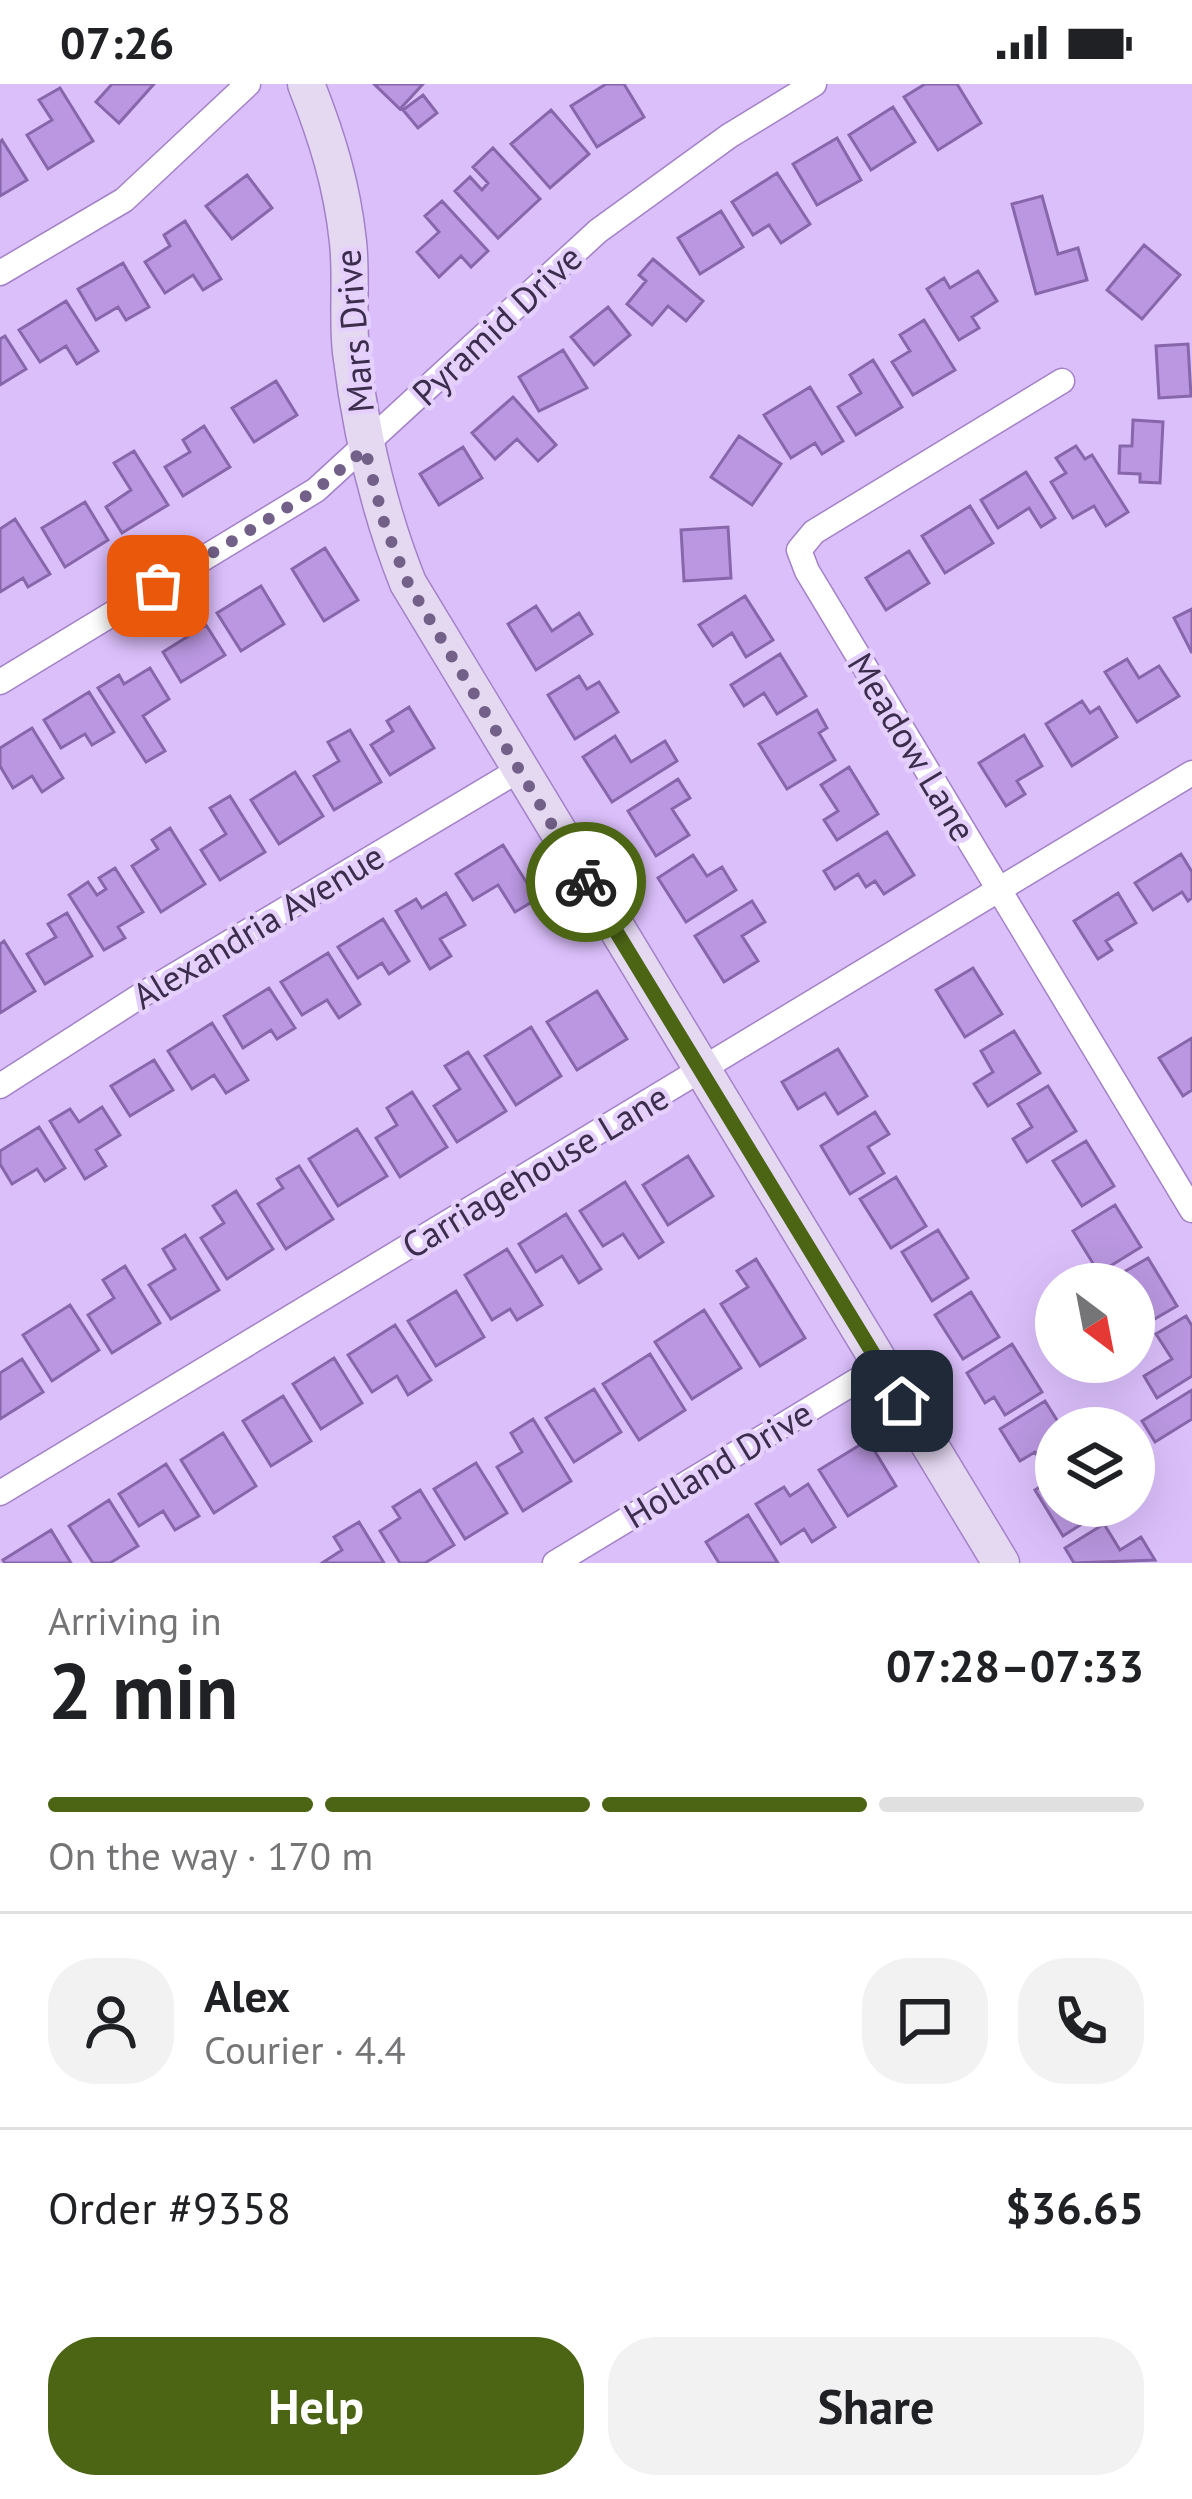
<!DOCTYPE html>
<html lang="en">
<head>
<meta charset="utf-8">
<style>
  :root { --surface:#fff; --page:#f2f2f2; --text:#202124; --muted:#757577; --line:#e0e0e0; --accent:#4c6515 }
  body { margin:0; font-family:"PT Sans",sans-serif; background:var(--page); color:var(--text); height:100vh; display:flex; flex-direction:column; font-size:45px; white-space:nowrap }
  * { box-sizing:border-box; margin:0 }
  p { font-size:39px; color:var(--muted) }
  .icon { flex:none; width:66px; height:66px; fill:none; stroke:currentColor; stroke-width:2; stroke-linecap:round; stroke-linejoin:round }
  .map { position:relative; height:1479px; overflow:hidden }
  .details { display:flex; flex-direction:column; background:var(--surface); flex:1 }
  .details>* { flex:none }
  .needle { width:78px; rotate:148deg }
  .fabs { position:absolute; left:1035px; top:1179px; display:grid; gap:24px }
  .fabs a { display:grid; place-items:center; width:120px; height:120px; border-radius:50%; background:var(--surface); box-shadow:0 12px 48px #0002; font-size:60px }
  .pin { position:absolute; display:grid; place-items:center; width:102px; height:102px; color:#fff; margin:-51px; border-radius:24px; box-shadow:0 6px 18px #0006 }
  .courier { position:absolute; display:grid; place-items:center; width:120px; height:120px; margin:-60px; border:9px solid #4c6515; border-radius:50%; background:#fff; color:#222; box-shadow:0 3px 15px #0007 }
  .headline em { font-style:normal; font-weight:800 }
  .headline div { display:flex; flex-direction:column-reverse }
  .headline { display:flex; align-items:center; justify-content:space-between; height:204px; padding:0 48px }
  h1 { font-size:78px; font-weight:800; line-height:90px }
  .bar { display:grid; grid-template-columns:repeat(4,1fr); gap:18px 12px; align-content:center; height:144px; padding:0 48px }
  .bar i { height:15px; border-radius:9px; background:var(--line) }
  .bar .selected { background:var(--accent) }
  .bar p { grid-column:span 4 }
  .line { display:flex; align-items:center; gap:30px; padding:0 48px; border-top:3px solid var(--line) }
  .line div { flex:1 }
  .round { display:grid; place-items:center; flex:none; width:126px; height:126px; border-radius:48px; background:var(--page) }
  .primary-button { display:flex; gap:24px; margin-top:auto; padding:24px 48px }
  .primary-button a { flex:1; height:138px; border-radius:48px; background:var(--accent); color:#fff; font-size:48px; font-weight:800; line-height:138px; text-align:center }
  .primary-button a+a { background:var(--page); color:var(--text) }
  .status { display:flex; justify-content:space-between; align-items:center; height:84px; padding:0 60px; background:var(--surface); direction:ltr }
  .status svg { height:33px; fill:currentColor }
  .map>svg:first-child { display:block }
</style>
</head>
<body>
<div class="status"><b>07:26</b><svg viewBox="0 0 49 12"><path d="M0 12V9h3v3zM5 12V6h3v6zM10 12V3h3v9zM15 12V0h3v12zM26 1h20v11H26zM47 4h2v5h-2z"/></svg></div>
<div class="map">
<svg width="1192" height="1479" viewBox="0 0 1192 1479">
  <rect width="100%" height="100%" fill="#dbbffb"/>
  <!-- building -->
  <path fill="#ba97e0" stroke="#8866ab" stroke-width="3" d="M 112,0 L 154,0 L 119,39 L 96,18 Z
    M 374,0 L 423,0 L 400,25 Z
    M 606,0 L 624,0 L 644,33 L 597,63 L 571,22 Z
    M 925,0 L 957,0 L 981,39 L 938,66 L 904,13 Z
    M 60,4 L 93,57 L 48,85 L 27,51 L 52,36 L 39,16 Z
    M 423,11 L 437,29 L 418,44 L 403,26 Z
    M 893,23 L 915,58 L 871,86 L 849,51 Z
    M 551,26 L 589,70 L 550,104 L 511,60 Z
    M 837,54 L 861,96 L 817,121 L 793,80 Z
    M 2,56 L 27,96 L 0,112 L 0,58 Z
    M 493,64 L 540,115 L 498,154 L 455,107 L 470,93 L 482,106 L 488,99 L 473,83 Z
    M 777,89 L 810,140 L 781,159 L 769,141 L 753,151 L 732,118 Z
    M 247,91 L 272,124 L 232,155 L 206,122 Z
    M 1042,112 L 1058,170 L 1078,164 L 1087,196 L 1036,210 L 1012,120 Z
    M 442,117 L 488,167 L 471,183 L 461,172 L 439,193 L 417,168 L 439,148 L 425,132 Z
    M 721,127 L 743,163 L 700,190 L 678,154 Z
    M 185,137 L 221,195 L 203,206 L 193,191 L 165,209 L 145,178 L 170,162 L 164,151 Z
    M 1144,161 L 1180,191 L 1142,235 L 1107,206 Z
    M 653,175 L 703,217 L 686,237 L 668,222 L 652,241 L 627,220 L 646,197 L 639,191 Z
    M 123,179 L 149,223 L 126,236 L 118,223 L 96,236 L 78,205 Z
    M 978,187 L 997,217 L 972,233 L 979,244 L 959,256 L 927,205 L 944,194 L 950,204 Z
    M 66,217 L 98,267 L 77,280 L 66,262 L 40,278 L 19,246 Z
    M 608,223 L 630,251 L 594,281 L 571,253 Z
    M 924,236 L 955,286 L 913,311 L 892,278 L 910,267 L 900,251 Z
    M 5,252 L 26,285 L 0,301 L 0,255 Z
    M 1188,260 L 1191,312 L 1159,314 L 1156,262 Z
    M 563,266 L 587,304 L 539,327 L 519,293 Z
    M 873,276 L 902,323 L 856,351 L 838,323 L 861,309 L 850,291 Z
    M 276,297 L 297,331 L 254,358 L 232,324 Z
    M 810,303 L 843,357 L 822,370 L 815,359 L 791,374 L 764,331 Z
    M 513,313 L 556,361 L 538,377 L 517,355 L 495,375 L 472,349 Z
    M 1133,336 L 1163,338 L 1160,399 L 1140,398 L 1140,390 L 1119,389 L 1120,362 L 1132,362 Z
    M 204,342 L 230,383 L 183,412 L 165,383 L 190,368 L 183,356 Z
    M 739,352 L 781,380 L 752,421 L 711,393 Z
    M 1076,362 L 1085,375 L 1092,371 L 1128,428 L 1106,442 L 1094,422 L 1073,434 L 1051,398 L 1066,389 L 1056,374 Z
    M 463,363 L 482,394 L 439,421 L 420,390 Z
    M 134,367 L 168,421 L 122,449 L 106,423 L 131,406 L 114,379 Z
    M 1026,388 L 1055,434 L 1041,443 L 1029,424 L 998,444 L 981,416 Z
    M 85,418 L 108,456 L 65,483 L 42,444 Z
    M 970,422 L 993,459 L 945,489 L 922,452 Z
    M 15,435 L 50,490 L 28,503 L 23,494 L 0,508 L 0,445 Z
    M 728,443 L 731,494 L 684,497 L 681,446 Z
    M 325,464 L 358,516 L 324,537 L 292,485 Z
    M 909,467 L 929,499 L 886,526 L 866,494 Z
    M 261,502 L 284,540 L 241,567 L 217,529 Z
    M 745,512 L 773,556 L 746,573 L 732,549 L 713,562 L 699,541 Z
    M 536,522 L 552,547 L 579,529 L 592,550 L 536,586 L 508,540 Z
    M 1192,525 L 1192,569 L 1174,534 Z
    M 206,541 L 225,571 L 181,598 L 163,568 Z
    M 780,570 L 806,612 L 777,630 L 764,609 L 744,622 L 731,601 Z
    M 1127,575 L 1139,594 L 1159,582 L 1179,612 L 1137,638 L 1105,588 Z
    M 150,584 L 169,615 L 143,632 L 165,667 L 146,678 L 98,604 L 119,591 L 124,600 Z
    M 579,592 L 587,605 L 599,598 L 618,628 L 575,655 L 548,611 Z
    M 89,608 L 114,648 L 92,661 L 85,650 L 61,664 L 44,636 Z
    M 1082,617 L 1090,629 L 1099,623 L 1117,653 L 1072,682 L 1046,640 Z
    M 409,623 L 434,664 L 390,691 L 371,661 L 393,647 L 387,637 Z
    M 817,626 L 827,644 L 819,649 L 835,676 L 787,705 L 759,660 Z
    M 32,644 L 63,694 L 42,708 L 32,692 L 13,704 L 0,682 L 0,664 Z
    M 350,646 L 381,698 L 334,726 L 314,692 L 339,677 L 328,658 Z
    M 1024,651 L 1042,682 L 1017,697 L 1025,710 L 1006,722 L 979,679 Z
    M 615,652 L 631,678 L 665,657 L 677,677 L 612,718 L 583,673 Z
    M 849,683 L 878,730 L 837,756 L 824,736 L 838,727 L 821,701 Z
    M 295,688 L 323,732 L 279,760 L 251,716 Z
    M 678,695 L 690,714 L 672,725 L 689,751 L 656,772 L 628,727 Z
    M 230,712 L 265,768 L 220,796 L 201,766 L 226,750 L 210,724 Z
    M 170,744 L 205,800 L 161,828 L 132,782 L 158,765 L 152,756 Z
    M 887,748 L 914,791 L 884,810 L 875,797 L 866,803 L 858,790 L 835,805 L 824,787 Z
    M 503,761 L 537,815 L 515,828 L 498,801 L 473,816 L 456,790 Z
    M 1181,770 L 1192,788 L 1192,814 L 1188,817 L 1182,808 L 1153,826 L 1135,799 Z
    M 693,771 L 707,792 L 722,783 L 736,806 L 686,838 L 658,794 Z
    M 115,784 L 143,828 L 118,843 L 125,854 L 104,866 L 69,811 L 88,798 L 97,811 L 106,805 L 99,794 Z
    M 446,809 L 465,841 L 440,855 L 451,872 L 430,885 L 396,827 L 416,815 L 422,824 Z
    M 1118,809 L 1136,839 L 1106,857 L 1112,866 L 1098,875 L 1074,837 Z
    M 752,817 L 765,838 L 742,852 L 758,877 L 724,898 L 695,852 Z
    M 67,829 L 92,872 L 45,900 L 27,870 L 56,853 L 48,840 Z
    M 383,835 L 409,877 L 389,890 L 382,879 L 358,894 L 338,863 Z
    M 4,857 L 35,907 L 0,929 L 0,860 Z
    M 328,869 L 360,920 L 339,934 L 327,916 L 302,931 L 281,898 Z
    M 973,884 L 1002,930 L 965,953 L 936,906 Z
    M 269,904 L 295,944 L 277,955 L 271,946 L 243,964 L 224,932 Z
    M 597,907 L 627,955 L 577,986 L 547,938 Z
    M 212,939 L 248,996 L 226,1009 L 214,991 L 192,1005 L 168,967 Z
    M 531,943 L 561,992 L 516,1021 L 485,972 Z
    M 1014,947 L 1040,989 L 988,1022 L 974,1000 L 993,988 L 981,967 Z
    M 1192,954 L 1192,1006 L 1183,1012 L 1159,974 Z
    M 838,965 L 867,1012 L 838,1030 L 825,1009 L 798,1025 L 782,998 Z
    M 468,968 L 506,1027 L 457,1058 L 434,1022 L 460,1005 L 445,982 Z
    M 154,976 L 173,1006 L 130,1032 L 111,1002 Z
    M 1048,1002 L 1076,1047 L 1027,1078 L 1013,1055 L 1032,1043 L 1018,1020 Z
    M 412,1008 L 447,1063 L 400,1093 L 376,1054 L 397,1041 L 387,1024 Z
    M 102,1023 L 120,1051 L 96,1066 L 106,1082 L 85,1095 L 50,1037 L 70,1025 L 79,1038 Z
    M 875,1028 L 889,1050 L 868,1063 L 884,1089 L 850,1110 L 821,1062 Z
    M 39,1043 L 65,1084 L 45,1097 L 37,1085 L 12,1100 L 0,1080 L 0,1067 Z
    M 357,1045 L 387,1092 L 338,1122 L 309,1075 Z
    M 1086,1057 L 1114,1102 L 1082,1122 L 1053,1077 Z
    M 688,1072 L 713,1112 L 668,1141 L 643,1101 Z
    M 299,1082 L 333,1135 L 286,1165 L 258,1120 L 283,1104 L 277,1095 Z
    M 896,1093 L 926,1142 L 891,1164 L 860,1115 Z
    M 625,1098 L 663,1158 L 639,1174 L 623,1150 L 603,1162 L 580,1127 Z
    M 236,1107 L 273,1165 L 227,1195 L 201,1154 L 224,1139 L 213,1122 Z
    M 1115,1121 L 1141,1163 L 1099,1189 L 1073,1147 Z
    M 566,1130 L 601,1185 L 579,1199 L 562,1172 L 536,1188 L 519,1160 Z
    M 938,1146 L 968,1194 L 932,1217 L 902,1168 Z
    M 185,1151 L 219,1206 L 171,1235 L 149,1201 L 175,1185 L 163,1165 Z
    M 507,1165 L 542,1221 L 517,1236 L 510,1225 L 492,1236 L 465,1191 Z
    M 1148,1174 L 1177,1222 L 1134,1247 L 1134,1200 L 1110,1196 Z
    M 756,1175 L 805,1254 L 760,1282 L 721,1220 L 748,1203 L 737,1187 Z
    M 125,1182 L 160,1239 L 112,1269 L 88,1231 L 114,1214 L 103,1196 Z
    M 456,1207 L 484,1253 L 436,1282 L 408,1237 Z
    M 971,1208 L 999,1253 L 963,1275 L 935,1231 Z
    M 70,1221 L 99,1266 L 52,1297 L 23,1251 Z
    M 704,1226 L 741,1284 L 692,1315 L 655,1258 Z
    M 1186,1232 L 1192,1242 L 1192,1292 L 1157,1314 L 1144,1292 L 1172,1275 L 1156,1250 Z
    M 395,1241 L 431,1296 L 408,1311 L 397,1292 L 372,1308 L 348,1271 Z
    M 1012,1260 L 1042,1308 L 1005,1331 L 994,1313 L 985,1319 L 967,1289 Z
    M 650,1270 L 685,1326 L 639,1356 L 603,1300 Z
    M 334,1274 L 362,1319 L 321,1345 L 293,1300 Z
    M 22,1275 L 43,1308 L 0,1335 L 0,1289 Z
    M 594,1305 L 621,1348 L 574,1378 L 546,1334 Z
    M 1192,1306 L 1192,1335 L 1155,1358 L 1142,1337 Z
    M 283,1312 L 311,1357 L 271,1382 L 243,1337 Z
    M 1045,1317 L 1060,1341 L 1070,1335 L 1076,1344 L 1056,1344 L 1056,1380 L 1046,1386 L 1035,1368 L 1020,1377 L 1000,1345 Z
    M 533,1335 L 571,1397 L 523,1427 L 497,1383 L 522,1368 L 511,1349 Z
    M 223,1349 L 256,1402 L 214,1429 L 181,1376 Z
    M 868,1356 L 896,1402 L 848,1432 L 819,1386 Z
    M 476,1379 L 507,1429 L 465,1455 L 434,1405 Z
    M 166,1380 L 199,1432 L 175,1446 L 163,1427 L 139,1442 L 119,1410 Z
    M 1056,1393 L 1056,1422 L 1110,1422 L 1063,1452 L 1035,1406 Z
    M 808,1400 L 835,1443 L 812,1458 L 804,1445 L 781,1460 L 756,1420 L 784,1403 L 790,1412 Z
    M 420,1406 L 454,1461 L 425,1479 L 400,1479 L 380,1447 L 400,1434 L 393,1423 Z
    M 109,1416 L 138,1462 L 110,1479 L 93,1479 L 69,1442 Z
    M 748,1431 L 778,1479 L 719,1479 L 706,1458 Z
    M 359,1438 L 384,1479 L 322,1479 L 342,1466 L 334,1453 Z
    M 1104,1440 L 1120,1466 L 1141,1453 L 1155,1476 L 1074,1479 L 1065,1464 Z
    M 51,1446 L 71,1479 L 5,1479 L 3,1476 Z"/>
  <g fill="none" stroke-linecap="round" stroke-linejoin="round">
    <defs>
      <path id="street" d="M 0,189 L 124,116 L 248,0
        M 1062,297 L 814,448 L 799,466 L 807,487 L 1192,1126
        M 0,598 L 316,406 L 598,147 L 729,52 L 814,0
        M 0,1002 L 140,912 L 519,686
        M 0,1409 L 1192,689
        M 555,1479 L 881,1282"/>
      <path id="secondary" d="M 306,0 C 327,53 342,101 348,158 C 352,195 347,232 351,268 C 361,349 378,424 408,499 L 1001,1479"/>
    </defs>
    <!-- street casing -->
    <use href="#street" stroke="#a381c8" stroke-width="27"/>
    <!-- secondary casing -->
    <use href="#secondary" stroke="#a381c8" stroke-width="39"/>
    <!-- street -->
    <use href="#street" stroke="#fff" stroke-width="24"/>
    <!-- secondary -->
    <use href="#secondary" stroke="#e5d9f2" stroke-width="36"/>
  </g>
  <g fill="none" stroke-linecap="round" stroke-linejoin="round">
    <!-- done -->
    <path stroke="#736089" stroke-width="12" stroke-dasharray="0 21.6" d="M 158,502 L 316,406 L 365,365 L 385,442 L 408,499 L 586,798"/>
    <!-- route -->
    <path stroke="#4c6515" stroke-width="15" d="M 586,798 L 902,1317"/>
  </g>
  <g text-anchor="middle" stroke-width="9" stroke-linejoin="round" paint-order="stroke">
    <!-- street labels -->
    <g font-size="36" fill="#3b2d4b" stroke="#e5d0fd">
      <text transform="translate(497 241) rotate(-43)" y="13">Pyramid Drive</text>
      <text transform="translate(354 247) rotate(-95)" y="13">Mars Drive</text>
      <text transform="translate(912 663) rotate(59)" y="13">Meadow Lane</text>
      <text transform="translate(258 842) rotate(-31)" y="13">Alexandria Avenue</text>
      <text transform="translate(535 1087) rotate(-31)" y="13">Carriagehouse Lane</text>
      <text transform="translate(718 1380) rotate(-31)" y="13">Holland Drive</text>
    </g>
  </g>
</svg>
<div class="fabs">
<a><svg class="needle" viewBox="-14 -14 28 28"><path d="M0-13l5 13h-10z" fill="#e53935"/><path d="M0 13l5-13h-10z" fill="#757577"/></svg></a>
<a><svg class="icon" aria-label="layers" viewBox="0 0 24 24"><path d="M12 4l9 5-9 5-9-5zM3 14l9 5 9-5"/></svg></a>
</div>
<div class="pin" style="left:158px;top:502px;background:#ea580c"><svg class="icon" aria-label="bag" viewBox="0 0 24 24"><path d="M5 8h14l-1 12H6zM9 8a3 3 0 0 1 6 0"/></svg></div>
<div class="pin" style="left:902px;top:1317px;background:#1f2937"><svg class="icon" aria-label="home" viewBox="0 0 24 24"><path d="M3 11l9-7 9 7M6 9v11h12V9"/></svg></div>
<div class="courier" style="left:586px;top:798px"><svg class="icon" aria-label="bike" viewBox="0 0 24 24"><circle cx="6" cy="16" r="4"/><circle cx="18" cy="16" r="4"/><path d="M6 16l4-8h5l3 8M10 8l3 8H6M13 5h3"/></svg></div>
</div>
<section class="details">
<div class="headline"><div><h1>2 min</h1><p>Arriving in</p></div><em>07:28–07:33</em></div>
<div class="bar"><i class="selected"></i><i class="selected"></i><i class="selected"></i><i></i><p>On the way · 170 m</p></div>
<div class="line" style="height:216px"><a class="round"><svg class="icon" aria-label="person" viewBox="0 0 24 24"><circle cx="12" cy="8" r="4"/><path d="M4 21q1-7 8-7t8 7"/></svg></a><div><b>Alex</b><p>Courier · 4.4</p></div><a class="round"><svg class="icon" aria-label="chat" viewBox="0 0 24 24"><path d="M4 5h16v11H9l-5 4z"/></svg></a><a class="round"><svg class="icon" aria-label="phone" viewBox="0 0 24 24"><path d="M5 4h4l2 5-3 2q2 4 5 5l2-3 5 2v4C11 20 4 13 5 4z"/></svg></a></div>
<div class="line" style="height:156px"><div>Order #9358</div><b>$36.65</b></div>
<div class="primary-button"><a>Help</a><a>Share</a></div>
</section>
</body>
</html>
